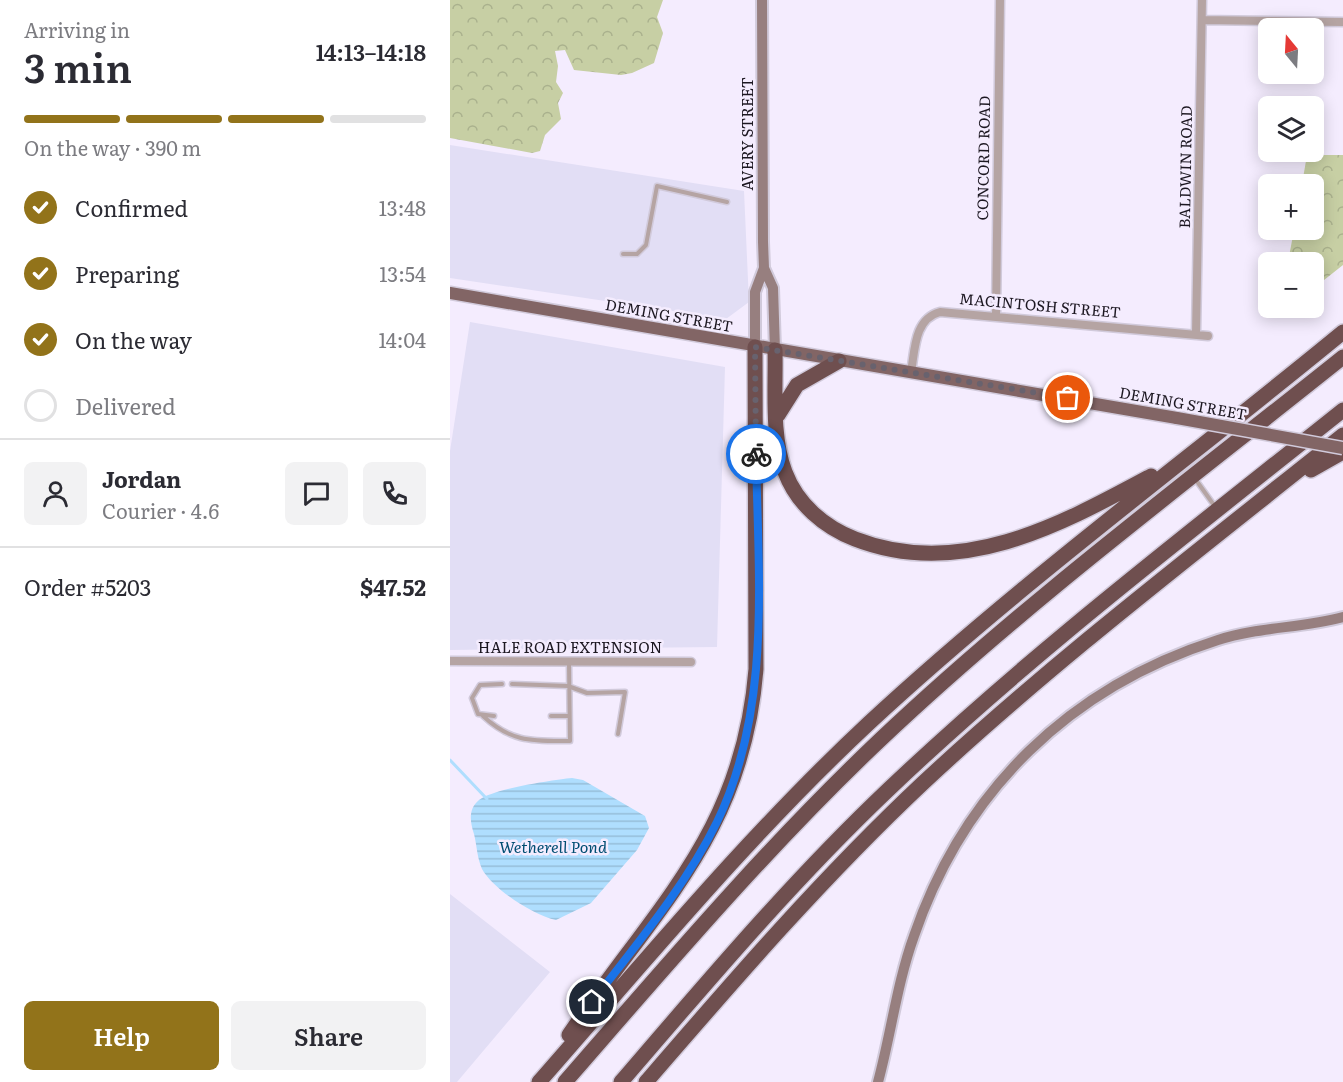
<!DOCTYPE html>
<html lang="en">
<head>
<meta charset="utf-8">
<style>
  :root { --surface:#fff; --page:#f2f2f3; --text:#2b2b33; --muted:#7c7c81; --line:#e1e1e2; --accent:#92731a }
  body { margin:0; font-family:Literata,serif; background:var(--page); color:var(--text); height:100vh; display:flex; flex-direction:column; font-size:22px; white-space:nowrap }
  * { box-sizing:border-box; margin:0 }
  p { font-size:20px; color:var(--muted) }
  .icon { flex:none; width:33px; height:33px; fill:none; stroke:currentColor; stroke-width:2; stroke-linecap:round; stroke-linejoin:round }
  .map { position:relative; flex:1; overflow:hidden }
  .drawer { display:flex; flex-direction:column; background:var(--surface); width:450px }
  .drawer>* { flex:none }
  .needle { width:39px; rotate:342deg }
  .fabs { position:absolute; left:808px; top:18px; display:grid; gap:12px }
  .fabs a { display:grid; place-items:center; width:66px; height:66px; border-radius:9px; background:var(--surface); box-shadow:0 3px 15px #0003; font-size:30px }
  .pin { position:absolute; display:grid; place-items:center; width:51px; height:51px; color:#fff; margin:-26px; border:3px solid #fff; border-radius:50%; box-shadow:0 2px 6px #0007 }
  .courier { position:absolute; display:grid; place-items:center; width:60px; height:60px; margin:-30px; border:4px solid #1a73e8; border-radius:50%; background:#fff; color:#222; box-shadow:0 2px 8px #0007 }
  .headline em { font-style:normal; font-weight:600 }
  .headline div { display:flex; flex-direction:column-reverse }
  .headline { display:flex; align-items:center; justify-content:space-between; height:102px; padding:0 24px }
  h1 { font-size:39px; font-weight:600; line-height:45px }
  .bar { display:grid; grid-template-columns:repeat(4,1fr); gap:9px 6px; align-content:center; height:72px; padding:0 24px }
  .bar i { height:8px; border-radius:4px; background:var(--line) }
  .bar .on { background:var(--accent) }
  .bar p { grid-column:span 4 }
  .line { display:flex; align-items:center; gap:15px; padding:0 24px; border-top:2px solid var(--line) }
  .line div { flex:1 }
  .round { display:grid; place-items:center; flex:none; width:63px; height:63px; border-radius:9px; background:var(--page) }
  ol { padding:0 24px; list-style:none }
  li { display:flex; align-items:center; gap:18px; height:66px }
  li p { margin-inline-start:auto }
  li .icon { padding:6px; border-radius:50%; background:var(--accent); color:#fff; stroke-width:4 }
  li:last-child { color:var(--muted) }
  li i { width:33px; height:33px; border:3px solid var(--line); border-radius:50% }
  .cta { display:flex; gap:12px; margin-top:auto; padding:12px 24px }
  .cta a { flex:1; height:69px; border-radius:9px; background:var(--accent); color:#fff; font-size:24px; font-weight:600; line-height:69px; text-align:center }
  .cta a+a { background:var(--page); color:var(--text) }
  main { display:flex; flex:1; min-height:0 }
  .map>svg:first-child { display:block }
</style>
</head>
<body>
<main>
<section class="drawer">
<div class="headline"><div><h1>3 min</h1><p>Arriving in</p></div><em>14:13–14:18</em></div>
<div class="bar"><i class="on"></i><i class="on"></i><i class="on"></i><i></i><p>On the way · 390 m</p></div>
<ol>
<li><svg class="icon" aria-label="check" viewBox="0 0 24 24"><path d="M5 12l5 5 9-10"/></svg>Confirmed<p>13:48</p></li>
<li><svg class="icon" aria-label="check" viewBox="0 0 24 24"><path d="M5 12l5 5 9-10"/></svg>Preparing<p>13:54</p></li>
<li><svg class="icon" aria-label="check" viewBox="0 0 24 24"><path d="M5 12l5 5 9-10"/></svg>On the way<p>14:04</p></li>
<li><i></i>Delivered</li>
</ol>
<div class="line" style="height:108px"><a class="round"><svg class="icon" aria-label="person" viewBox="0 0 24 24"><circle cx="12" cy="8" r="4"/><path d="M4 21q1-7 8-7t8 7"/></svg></a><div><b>Jordan</b><p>Courier · 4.6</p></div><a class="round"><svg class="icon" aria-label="chat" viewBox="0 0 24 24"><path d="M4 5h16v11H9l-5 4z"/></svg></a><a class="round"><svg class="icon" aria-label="phone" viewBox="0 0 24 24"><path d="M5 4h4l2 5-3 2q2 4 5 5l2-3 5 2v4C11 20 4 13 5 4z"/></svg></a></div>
<div class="line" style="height:78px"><div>Order #5203</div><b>$47.52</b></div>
<div class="cta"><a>Help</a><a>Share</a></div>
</section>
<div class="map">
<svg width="893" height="1082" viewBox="0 0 893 1082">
  <defs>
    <pattern id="forest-crowns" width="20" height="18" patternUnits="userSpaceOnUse" patternTransform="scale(1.5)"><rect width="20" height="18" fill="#c7cfa4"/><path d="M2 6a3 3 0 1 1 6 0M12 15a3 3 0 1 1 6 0" fill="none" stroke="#aab18d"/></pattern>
    <pattern id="water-rules" width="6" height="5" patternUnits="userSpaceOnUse" patternTransform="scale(1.5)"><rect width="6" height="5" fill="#afdefe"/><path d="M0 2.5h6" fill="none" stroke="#96bed9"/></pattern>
  </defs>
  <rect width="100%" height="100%" fill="#f4ecfe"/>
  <!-- commercial -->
  <path fill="#e2def5" d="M 0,145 L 294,191 L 299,302 L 276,319 L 0,278 Z
    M 20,322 L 275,367 L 267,647 L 0,650 L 0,451 Z
    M 0,894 L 100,972 L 7,1082 L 0,1082 Z"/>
  <!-- forest -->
  <path fill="url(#forest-crowns)" d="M 0,0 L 213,0 L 207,17 L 213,33 L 204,63 L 182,73 L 171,75 L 124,70 L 115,50 L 105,51 L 108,66 L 106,82 L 113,93 L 108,103 L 111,119 L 95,135 L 90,151 L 82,153 L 0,138 Z
    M 857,155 L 893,155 L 893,265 L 864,288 L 864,262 L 838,262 L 844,230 L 864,230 L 864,184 L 852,184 Z"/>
  <!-- water -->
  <path fill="url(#water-rules)" d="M 122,778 L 133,780 L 195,816 L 199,828 L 187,850 L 141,903 L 106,920 C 84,916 43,889 32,869 C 27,858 27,846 24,834 C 20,822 18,809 29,800 C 43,789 102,780 122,778 Z"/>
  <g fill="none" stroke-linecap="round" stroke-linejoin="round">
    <!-- stream -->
    <path stroke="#afdefe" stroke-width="3" d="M 0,760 L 37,799"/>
    <defs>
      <path id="lane" d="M 173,254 L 187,254 L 196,245 L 207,186 L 277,202
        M 746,480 L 766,508
        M 62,684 L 118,686 L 137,693 L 175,692 L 168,734
        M 33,716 C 62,743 83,741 120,741 L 119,663
        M 44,716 L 28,714 L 22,698 L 30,685 L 52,684
        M 101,716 L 119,716"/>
      <path id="street" d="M 752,20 L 893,22
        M 546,316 L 550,0
        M 746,334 L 752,0
        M 461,372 C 465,350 464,319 490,312 L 758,336
        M 0,661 L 241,662"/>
      <path id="secondary" d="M 312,0 L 313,242 L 314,268 L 323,288 L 325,350
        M 305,347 L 305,292 L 314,268
        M 428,1082 C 441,1034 447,983 464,936 C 514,790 620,687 768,640 C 808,627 852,628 893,617"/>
      <path id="primary" d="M 0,293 L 727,418"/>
      <path id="highway" d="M 325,350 C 326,389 321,435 335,472 C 347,504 374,527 405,539 C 510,580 610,525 701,476
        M 328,415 L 347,385 L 389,361
        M 861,470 L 893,452
        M 119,1035 C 205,907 293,834 306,669 L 305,347
        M 89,1082 C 196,960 300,834 419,723 C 569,584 735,462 893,332
        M 115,1082 C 217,965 318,846 431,739 C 576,602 737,482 893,357
        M 171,1082 C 257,982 343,880 439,789 C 582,653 739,533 893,410
        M 196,1082 C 285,979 373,877 473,783 C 606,659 751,549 893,435"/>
    </defs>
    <!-- lane casing -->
    <use href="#lane" stroke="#d1cadb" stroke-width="7"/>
    <!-- street casing -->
    <use href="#street" stroke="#d1cadb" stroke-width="11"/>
    <!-- secondary casing -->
    <use href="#secondary" stroke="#d1cadb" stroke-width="14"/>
    <!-- primary casing -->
    <use href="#primary" stroke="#d1cadb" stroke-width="15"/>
    <!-- highway casing -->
    <use href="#highway" stroke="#d1cadb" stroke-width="18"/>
    <!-- lane -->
    <use href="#lane" stroke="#b5a4a3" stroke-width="4"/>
    <!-- street -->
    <use href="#street" stroke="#b5a4a3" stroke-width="8"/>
    <!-- secondary -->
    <use href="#secondary" stroke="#977f7f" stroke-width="10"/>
    <!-- primary -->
    <use href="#primary" stroke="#826565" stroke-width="12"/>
    <!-- highway -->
    <use href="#highway" stroke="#6f4f4f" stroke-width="15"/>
    <defs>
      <path id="primary-bridge" d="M 727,418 L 893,448"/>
    </defs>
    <!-- primary-bridge casing -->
    <use href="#primary-bridge" stroke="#d1cadb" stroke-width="15" stroke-linecap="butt"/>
    <!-- primary-bridge -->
    <use href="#primary-bridge" stroke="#826565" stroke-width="12"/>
  </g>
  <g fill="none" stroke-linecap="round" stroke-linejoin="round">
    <!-- done -->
    <path stroke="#68626e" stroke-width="6" stroke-dasharray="0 10.8" d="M 306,454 L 305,347 L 618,398"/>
    <!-- route -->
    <path stroke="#1a73e8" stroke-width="8" d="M 142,1002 C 186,945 235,887 267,822 C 322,709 308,576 306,454"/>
  </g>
  <g text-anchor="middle" stroke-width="5" stroke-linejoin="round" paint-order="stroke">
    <!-- street labels -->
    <g font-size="15" fill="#1c1721" stroke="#f4ecfe">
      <text transform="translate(298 134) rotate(-90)" y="5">AVERY STREET</text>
      <text transform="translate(534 158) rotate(-89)" y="5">CONCORD ROAD</text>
      <text transform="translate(736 167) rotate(-89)" y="5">BALDWIN ROAD</text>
      <text transform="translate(590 306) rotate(5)" y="5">MACINTOSH STREET</text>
      <text transform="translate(219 316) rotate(10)" y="5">DEMING STREET</text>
      <text transform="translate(733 404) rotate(10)" y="5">DEMING STREET</text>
      <text x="120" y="653">HALE ROAD EXTENSION</text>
    </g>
    <!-- water labels -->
    <g font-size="16" font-style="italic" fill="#004d72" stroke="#f4ecfe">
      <text x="103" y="853">Wetherell Pond</text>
    </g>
  </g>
</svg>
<div class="fabs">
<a><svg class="needle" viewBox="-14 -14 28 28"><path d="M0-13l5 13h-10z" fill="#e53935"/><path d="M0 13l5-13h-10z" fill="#7c7c81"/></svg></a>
<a><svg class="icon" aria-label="layers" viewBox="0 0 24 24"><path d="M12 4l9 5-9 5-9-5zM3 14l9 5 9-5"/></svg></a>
<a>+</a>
<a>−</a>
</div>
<div class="pin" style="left:618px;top:398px;background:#ea580c"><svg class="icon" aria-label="bag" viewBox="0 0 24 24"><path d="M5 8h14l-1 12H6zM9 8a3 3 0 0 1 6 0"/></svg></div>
<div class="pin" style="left:142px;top:1002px;background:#1f2937"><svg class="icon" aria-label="home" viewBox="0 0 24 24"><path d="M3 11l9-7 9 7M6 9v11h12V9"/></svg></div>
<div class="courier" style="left:306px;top:454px"><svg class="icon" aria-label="bike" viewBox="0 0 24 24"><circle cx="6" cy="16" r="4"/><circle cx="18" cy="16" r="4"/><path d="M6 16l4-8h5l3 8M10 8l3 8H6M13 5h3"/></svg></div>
</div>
</main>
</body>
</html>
